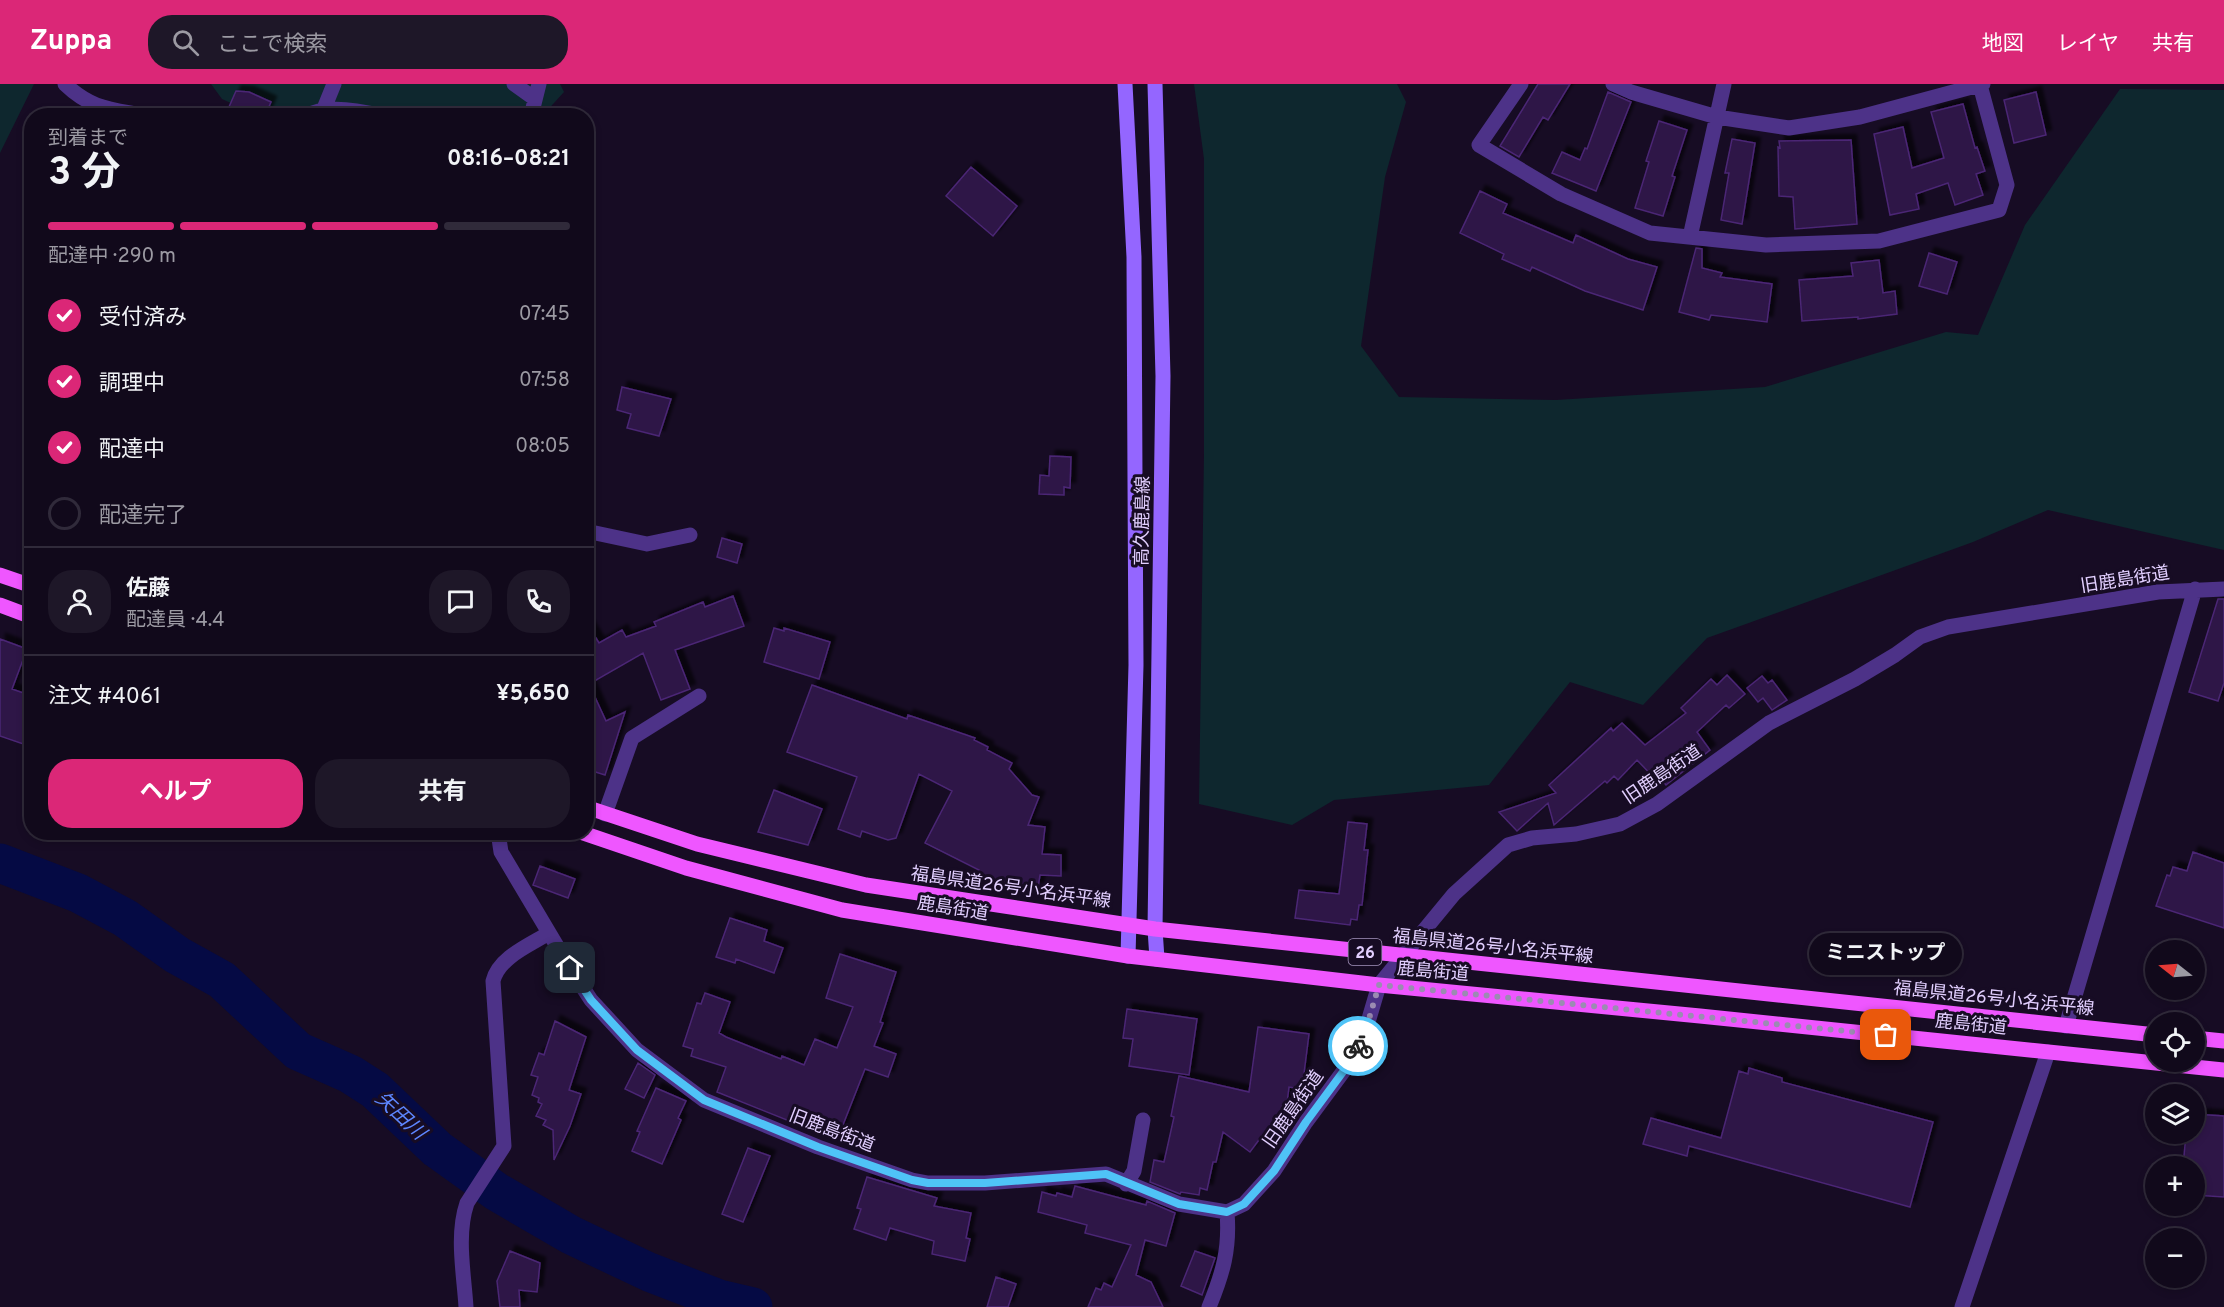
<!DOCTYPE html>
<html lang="ja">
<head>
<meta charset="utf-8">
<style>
  :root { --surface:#11091b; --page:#1e1728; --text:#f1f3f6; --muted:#9c9aa3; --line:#302a3a; --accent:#db2777 }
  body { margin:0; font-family:Overpass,"Noto Sans JP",sans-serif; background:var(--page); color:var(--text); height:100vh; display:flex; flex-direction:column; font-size:22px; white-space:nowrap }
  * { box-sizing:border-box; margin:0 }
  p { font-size:20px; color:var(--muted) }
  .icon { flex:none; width:33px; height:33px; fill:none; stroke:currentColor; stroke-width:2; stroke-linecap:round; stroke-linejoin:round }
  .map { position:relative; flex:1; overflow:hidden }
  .details { position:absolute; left:24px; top:24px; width:570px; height:732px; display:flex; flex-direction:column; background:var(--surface); border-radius:24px; box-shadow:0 3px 9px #0003,0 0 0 2px var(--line) }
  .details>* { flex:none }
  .needle { width:39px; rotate:287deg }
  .buttons { position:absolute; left:2145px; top:856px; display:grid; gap:12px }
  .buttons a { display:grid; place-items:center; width:60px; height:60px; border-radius:50%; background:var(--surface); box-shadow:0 3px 9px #0003,0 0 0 2px var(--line); font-size:30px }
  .pin { position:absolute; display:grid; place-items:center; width:51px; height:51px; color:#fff; margin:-26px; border-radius:12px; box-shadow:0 3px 9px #0006 }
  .courier { position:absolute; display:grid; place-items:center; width:60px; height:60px; margin:-30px; border:4px solid #4fc3f7; border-radius:50%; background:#fff; color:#222; box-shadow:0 2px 8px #0007 }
  .bubble { position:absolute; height:42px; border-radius:21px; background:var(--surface); box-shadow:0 3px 9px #0003,0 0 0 2px var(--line); font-size:20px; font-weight:700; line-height:42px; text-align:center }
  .summary em { font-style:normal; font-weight:700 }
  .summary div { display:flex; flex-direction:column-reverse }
  .summary { display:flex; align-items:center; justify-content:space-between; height:102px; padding:0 24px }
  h1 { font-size:39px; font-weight:700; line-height:45px }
  .bar { display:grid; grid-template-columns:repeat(4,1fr); gap:9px 6px; align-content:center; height:72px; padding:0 24px }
  .bar i { height:8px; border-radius:4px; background:var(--line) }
  .bar .active { background:var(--accent) }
  .bar p { grid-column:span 4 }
  .line { display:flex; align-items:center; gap:15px; padding:0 24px; border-top:2px solid var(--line) }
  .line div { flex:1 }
  .round { display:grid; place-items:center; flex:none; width:63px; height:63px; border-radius:24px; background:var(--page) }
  ol { padding:0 24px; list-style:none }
  li { display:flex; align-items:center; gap:18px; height:66px }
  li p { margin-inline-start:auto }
  li .icon { padding:6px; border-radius:50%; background:var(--accent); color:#fff; stroke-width:4 }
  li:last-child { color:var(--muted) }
  li i { width:33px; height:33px; border:3px solid var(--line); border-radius:50% }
  .button { display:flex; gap:12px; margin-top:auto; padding:12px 24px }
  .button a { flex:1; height:69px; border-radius:24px; background:var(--accent); color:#fff; font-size:24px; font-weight:700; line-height:69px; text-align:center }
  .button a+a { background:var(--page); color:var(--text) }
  header { display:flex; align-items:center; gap:36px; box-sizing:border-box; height:84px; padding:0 30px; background:var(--accent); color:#fff }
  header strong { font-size:28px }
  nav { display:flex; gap:33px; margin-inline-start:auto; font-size:21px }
  .search { width:420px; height:54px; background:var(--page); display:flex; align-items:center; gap:15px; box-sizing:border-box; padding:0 21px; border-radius:24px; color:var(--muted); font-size:22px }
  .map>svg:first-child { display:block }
</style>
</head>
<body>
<header>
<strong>Zuppa</strong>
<div class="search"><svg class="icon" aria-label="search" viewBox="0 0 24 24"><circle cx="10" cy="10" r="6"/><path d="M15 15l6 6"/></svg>ここで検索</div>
<nav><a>地図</a><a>レイヤ</a><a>共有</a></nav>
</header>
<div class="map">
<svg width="2224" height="1223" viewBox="0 0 2224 1223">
  <defs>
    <filter id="shadow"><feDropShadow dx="5.5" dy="-5.5" stdDeviation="1.5" flood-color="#0009"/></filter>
  </defs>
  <rect width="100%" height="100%" fill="#170c24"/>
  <!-- green -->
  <path fill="#0e272e" d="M 0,0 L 34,0 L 0,69 Z
    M 211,0 L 560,0 L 564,8 L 543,31 L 259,32 L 222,15 Z
    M 1194,0 L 1397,0 L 1406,18 L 1385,93 L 1361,262 L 1399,313 L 1556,316 L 1765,303 L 1946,248 L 1978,251 L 2025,141 L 2120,5 L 2224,6 L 2224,466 L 2048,426 L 1973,458 L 1707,554 L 1643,621 L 1570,598 L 1489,701 L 1334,716 L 1292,741 L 1199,720 L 1204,370 L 1204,75 Z"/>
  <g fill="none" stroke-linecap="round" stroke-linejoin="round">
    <!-- river -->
    <path stroke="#050a44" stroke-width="39" d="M 0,779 L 78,809 L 125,834 L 177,871 L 222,896 L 298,967 L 350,990 L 375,1006 L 437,1065 L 497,1108 L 571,1151 L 649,1188 L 719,1215 L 753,1223"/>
  </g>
  <!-- building -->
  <path fill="#2d1647" stroke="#4b2675" stroke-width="1.5" filter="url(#shadow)" d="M 1538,0 L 1570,0 L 1548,36 L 1543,33 L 1519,73 L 1500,62 Z
    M 236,7 L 249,8 L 271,18 L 265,32 L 225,32 Z
    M 1608,8 L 1631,18 L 1596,107 L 1552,89 L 1562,68 L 1580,76 L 1585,64 L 1587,65 Z
    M 2036,8 L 2046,51 L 2014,59 L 2004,16 Z
    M 1963,20 L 1975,64 L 1977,63 L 1985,87 L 1976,90 L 1983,111 L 1955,121 L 1948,99 L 1916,110 L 1919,125 L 1890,131 L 1874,50 L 1903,43 L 1912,84 L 1944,74 L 1931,28 Z
    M 1659,37 L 1687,46 L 1672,92 L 1675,93 L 1663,132 L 1635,124 L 1649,78 L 1646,77 Z
    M 1732,55 L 1755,59 L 1742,140 L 1721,136 L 1729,89 L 1725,89 Z
    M 1851,56 L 1857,140 L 1795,145 L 1793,113 L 1779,112 L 1778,63 L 1780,64 L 1779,57 Z
    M 971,83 L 1017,122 L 993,152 L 946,112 Z
    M 1480,107 L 1507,120 L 1503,129 L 1573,159 L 1576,151 L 1628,175 L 1657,183 L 1643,226 L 1585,207 L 1532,183 L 1530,187 L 1502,175 L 1504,170 L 1460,149 Z
    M 1696,164 L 1702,165 L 1702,184 L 1722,189 L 1720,193 L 1772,200 L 1767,238 L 1711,231 L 1709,236 L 1679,228 Z
    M 1929,169 L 1957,178 L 1947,210 L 1919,202 Z
    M 1879,176 L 1883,209 L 1895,207 L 1897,230 L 1858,235 L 1858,233 L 1802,237 L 1799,196 L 1853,192 L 1851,179 Z
    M 622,303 L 671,315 L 659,352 L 627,344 L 631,330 L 617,326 Z
    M 1050,372 L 1071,373 L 1070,404 L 1064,403 L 1064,411 L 1039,410 L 1040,391 L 1049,392 Z
    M 722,454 L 742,460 L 737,479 L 717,473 Z
    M 733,512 L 744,542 L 675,566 L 690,605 L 661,616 L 643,569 L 589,600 L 606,637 L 625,628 L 605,691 L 586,685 L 586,538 L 599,559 L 622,546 L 626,553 L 656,542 L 654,538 L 703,518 L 705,523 Z
    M 2218,515 L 2224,515 L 2224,599 L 2218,617 L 2189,608 Z
    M 774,544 L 784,547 L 784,544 L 830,558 L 819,595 L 764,578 Z
    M 0,555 L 27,565 L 12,605 L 32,612 L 32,663 L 0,652 Z
    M 1727,591 L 1745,610 L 1729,624 L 1726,621 L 1697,648 L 1710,666 L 1666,701 L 1662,696 L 1659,699 L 1637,676 L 1618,696 L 1614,692 L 1607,699 L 1605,697 L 1554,741 L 1548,719 L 1517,747 L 1499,728 L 1556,709 L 1549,701 L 1611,644 L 1613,647 L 1622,639 L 1645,661 L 1686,629 L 1681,624 L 1711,595 L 1717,601 Z
    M 1762,592 L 1768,599 L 1772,596 L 1787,616 L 1772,626 L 1763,614 L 1758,618 L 1747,604 Z
    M 812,601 L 907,635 L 908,631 L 975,654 L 974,656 L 988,663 L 987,666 L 1012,679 L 1009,685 L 1032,711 L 1039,713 L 1028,741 L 1045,743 L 1042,770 L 1061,771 L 1061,792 L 1040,791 L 1038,804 L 978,794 L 979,786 L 925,759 L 952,707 L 919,690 L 896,754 L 888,756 L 862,747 L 860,753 L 838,745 L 857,693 L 787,668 Z
    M 774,706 L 822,725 L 808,761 L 758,748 Z
    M 1348,738 L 1367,740 L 1364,766 L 1368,766 L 1362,821 L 1359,821 L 1357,836 L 1351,835 L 1350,841 L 1295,834 L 1299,806 L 1339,810 Z
    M 2193,768 L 2224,779 L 2224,844 L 2156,822 L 2167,791 L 2170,792 L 2173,783 L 2187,787 Z
    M 540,782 L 575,795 L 568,814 L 533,801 Z
    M 730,834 L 767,846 L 764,857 L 783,864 L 774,889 L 736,875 L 735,879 L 716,873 Z
    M 840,870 L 896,888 L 880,938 L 883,939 L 874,962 L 896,970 L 888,993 L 865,985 L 837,1056 L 717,1008 L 726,983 L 691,972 L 693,965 L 683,962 L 697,919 L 701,920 L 705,909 L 730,918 L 719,949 L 726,953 L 781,975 L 782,972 L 804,981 L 815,955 L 837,964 L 853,923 L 826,914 Z
    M 1127,925 L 1197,935 L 1189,991 L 1129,982 L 1133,955 L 1123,954 Z
    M 555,937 L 586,953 L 569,1006 L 581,1010 L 570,1042 L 554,1076 L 553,1046 L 543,1041 L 546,1036 L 536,1032 L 542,1020 L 538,1018 L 539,1014 L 532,1011 L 538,993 L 531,991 L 539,969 L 544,971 Z
    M 1258,943 L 1309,950 L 1302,1005 L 1289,1003 L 1285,1035 L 1276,1033 L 1250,1068 L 1223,1048 L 1216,1078 L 1213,1078 L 1207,1106 L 1200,1104 L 1199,1111 L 1181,1108 L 1180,1110 L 1150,1098 L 1154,1076 L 1164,1078 L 1174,1033 L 1171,1032 L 1179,992 L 1249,1008 Z
    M 638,979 L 655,991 L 644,1014 L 625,1005 Z
    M 1749,984 L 1782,994 L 1782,998 L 1933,1038 L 1910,1123 L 1689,1062 L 1687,1072 L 1643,1060 L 1651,1034 L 1721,1054 L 1739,987 L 1748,990 Z
    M 656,1004 L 686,1017 L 678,1034 L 681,1036 L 662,1080 L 632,1067 L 640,1048 L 637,1047 Z
    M 2194,1030 L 2224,1032 L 2224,1113 L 2194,1111 L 2194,1083 L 2183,1083 L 2186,1050 L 2194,1050 Z
    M 748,1064 L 770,1072 L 743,1138 L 722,1130 Z
    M 867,1093 L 937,1114 L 934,1122 L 971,1129 L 966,1154 L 970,1155 L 965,1177 L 932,1170 L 934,1157 L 890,1144 L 886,1156 L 854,1145 L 861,1125 L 857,1124 Z
    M 1075,1102 L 1146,1121 L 1147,1117 L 1175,1129 L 1166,1162 L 1145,1156 L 1136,1191 L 1151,1198 L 1163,1223 L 1088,1223 L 1096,1204 L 1101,1206 L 1104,1199 L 1112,1203 L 1131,1161 L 1085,1149 L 1087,1141 L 1038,1128 L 1042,1108 L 1056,1112 L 1057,1109 L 1072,1113 Z
    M 510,1167 L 540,1179 L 537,1208 L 519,1206 L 520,1223 L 500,1223 L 497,1197 Z
    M 1195,1167 L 1215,1174 L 1202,1211 L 1181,1202 Z
    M 996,1193 L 1016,1200 L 1008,1223 L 987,1223 Z"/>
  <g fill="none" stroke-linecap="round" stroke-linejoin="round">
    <!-- street -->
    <path stroke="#4d3288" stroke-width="15" d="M 65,0 C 92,26 112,25 147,32
      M 514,0 L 535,15
      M 1521,0 L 1479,61 L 1561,110 L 1650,149 L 1766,161 L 1879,157 L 1999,126 L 2007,101 L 1980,1
      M 1613,0 L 1631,8 L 1717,33 L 1789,44 L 1860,33 L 1983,0
      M 307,32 C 325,20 361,27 381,32
      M 321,32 L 334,0
      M 531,32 L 539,0
      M 1690,153 L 1724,0
      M 586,447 L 647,460 L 690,451
      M 605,730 L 632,654 L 699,612
      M 498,748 L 501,768 L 570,884 L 591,916 L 637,966 L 704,1016 L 818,1063 L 912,1096 L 928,1099 L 985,1099 L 1106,1090 L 1179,1120 L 1227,1128 L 1244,1120 L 1274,1087 L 1306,1038 L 1351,977 L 1366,945 L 1379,901 L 1454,810 L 1508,761 L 1532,754 L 1576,750 L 1620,740 L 1657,720 L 1769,639 L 1855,595 L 1895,571 L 1920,553 L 1948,543 L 2158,508 L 2224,505
      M 2066,942 L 2195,505
      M 1126,1100 L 1134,1087 L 1143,1036
      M 466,1223 C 464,1190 456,1151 467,1119 L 504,1062 L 493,897 C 499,873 530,861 549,849
      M 1209,1223 C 1223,1189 1230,1165 1227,1128
      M 1962,1223 L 2048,968"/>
    <!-- secondary -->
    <path stroke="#9466ff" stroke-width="15" d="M 1125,0 L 1134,173 L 1135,397 L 1136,581 L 1128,872
      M 1155,0 L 1163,292 L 1155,845 L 1157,875"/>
    <!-- primary -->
    <path stroke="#ef56ff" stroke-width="15" d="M 0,491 L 32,502
      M 0,521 L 32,533
      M 586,723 L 697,760 L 866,801 L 1155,845 L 2156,951
      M 580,748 L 686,784 L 842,826 L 1128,872 L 1379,901 L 1700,932 L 2224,986
      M 2194,954 L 2224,957"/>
  </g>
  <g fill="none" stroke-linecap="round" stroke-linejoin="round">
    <!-- done -->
    <path stroke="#9b8bb2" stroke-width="6" stroke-dasharray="0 10.8" d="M 1358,962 L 1366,945 L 1379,901 L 1886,951"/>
    <!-- route -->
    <path stroke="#4fc3f7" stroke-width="8" d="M 570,884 L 591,916 L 637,966 L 704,1016 L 818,1063 L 912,1096 L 928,1099 L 985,1099 L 1106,1090 L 1179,1120 L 1227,1128 L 1244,1120 L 1274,1087 L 1306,1038 L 1351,977 L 1358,962"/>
  </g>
  <g text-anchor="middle" stroke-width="6" stroke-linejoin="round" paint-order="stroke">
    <!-- shield labels -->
    <rect fill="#170c24" stroke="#a594bd" stroke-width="1.5" x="1348.5" y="855" width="33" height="26" rx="4.5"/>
    <g font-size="16" font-weight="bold" fill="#e2cfff">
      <text x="1365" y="874">26</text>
    </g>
    <!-- street labels -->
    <g font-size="18" fill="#e2cfff" stroke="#170c24">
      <text transform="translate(1142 437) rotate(-89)" y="6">高久鹿島線</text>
      <text transform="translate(2125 495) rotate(-9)" y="6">旧鹿島街道</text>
      <text transform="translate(1662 690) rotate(-34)" y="6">旧鹿島街道</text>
      <text transform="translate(1011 803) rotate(8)" y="6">福島県道26号小名浜平線</text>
      <text transform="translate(953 824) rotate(9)" y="6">鹿島街道</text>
      <text transform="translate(1493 862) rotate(6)" y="6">福島県道26号小名浜平線</text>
      <text transform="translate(1433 887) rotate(5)" y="6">鹿島街道</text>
      <text transform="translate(1994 914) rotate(6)" y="6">福島県道26号小名浜平線</text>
      <text transform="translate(1971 940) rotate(6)" y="6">鹿島街道</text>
      <text transform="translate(1293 1025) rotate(-55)" y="6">旧鹿島街道</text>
      <text transform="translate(832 1046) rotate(21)" y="6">旧鹿島街道</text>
    </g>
    <!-- water labels -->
    <g font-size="20" font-style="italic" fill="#5d86ff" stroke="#170c24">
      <text transform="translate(401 1031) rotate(43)" y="7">矢田川</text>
    </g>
  </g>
</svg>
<div class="buttons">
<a><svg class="needle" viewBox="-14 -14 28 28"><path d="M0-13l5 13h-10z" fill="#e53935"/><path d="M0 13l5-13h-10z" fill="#9c9aa3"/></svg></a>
<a><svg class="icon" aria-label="locate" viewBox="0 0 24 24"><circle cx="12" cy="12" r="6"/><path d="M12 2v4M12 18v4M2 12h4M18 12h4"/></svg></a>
<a><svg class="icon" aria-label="layers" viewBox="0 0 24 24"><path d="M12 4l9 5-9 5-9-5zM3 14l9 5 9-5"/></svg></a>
<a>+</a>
<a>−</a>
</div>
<div class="pin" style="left:1886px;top:951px;background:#ea580c"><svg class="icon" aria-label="bag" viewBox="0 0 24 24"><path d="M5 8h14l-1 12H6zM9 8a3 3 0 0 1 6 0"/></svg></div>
<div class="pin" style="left:570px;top:884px;background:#1f2937"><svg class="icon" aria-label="home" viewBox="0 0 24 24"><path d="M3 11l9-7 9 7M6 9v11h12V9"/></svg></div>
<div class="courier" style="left:1358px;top:962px"><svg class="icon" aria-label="bike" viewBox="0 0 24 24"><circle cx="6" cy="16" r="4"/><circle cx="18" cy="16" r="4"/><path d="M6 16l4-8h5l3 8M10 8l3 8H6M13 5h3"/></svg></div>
<div class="bubble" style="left:1809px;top:849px;width:153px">ミニストップ</div>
<section class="details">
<div class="summary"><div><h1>3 分</h1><p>到着まで</p></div><em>08:16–08:21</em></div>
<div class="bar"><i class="active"></i><i class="active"></i><i class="active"></i><i></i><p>配達中 · 290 m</p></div>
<ol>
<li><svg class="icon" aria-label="check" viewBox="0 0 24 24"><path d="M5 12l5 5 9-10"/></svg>受付済み<p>07:45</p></li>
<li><svg class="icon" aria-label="check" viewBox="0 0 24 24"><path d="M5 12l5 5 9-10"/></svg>調理中<p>07:58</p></li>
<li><svg class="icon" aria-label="check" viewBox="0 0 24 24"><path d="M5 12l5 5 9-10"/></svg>配達中<p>08:05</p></li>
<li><i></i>配達完了</li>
</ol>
<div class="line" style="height:108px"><a class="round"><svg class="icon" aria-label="person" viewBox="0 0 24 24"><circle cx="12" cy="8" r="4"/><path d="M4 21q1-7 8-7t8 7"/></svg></a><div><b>佐藤</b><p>配達員 · 4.4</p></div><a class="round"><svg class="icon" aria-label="chat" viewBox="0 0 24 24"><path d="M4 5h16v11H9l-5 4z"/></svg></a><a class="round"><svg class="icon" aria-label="phone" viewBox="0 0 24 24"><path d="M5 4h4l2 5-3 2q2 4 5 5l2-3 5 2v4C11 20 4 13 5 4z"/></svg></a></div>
<div class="line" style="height:78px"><div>注文 #4061</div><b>¥5,650</b></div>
<div class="button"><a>ヘルプ</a><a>共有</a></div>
</section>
</div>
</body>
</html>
